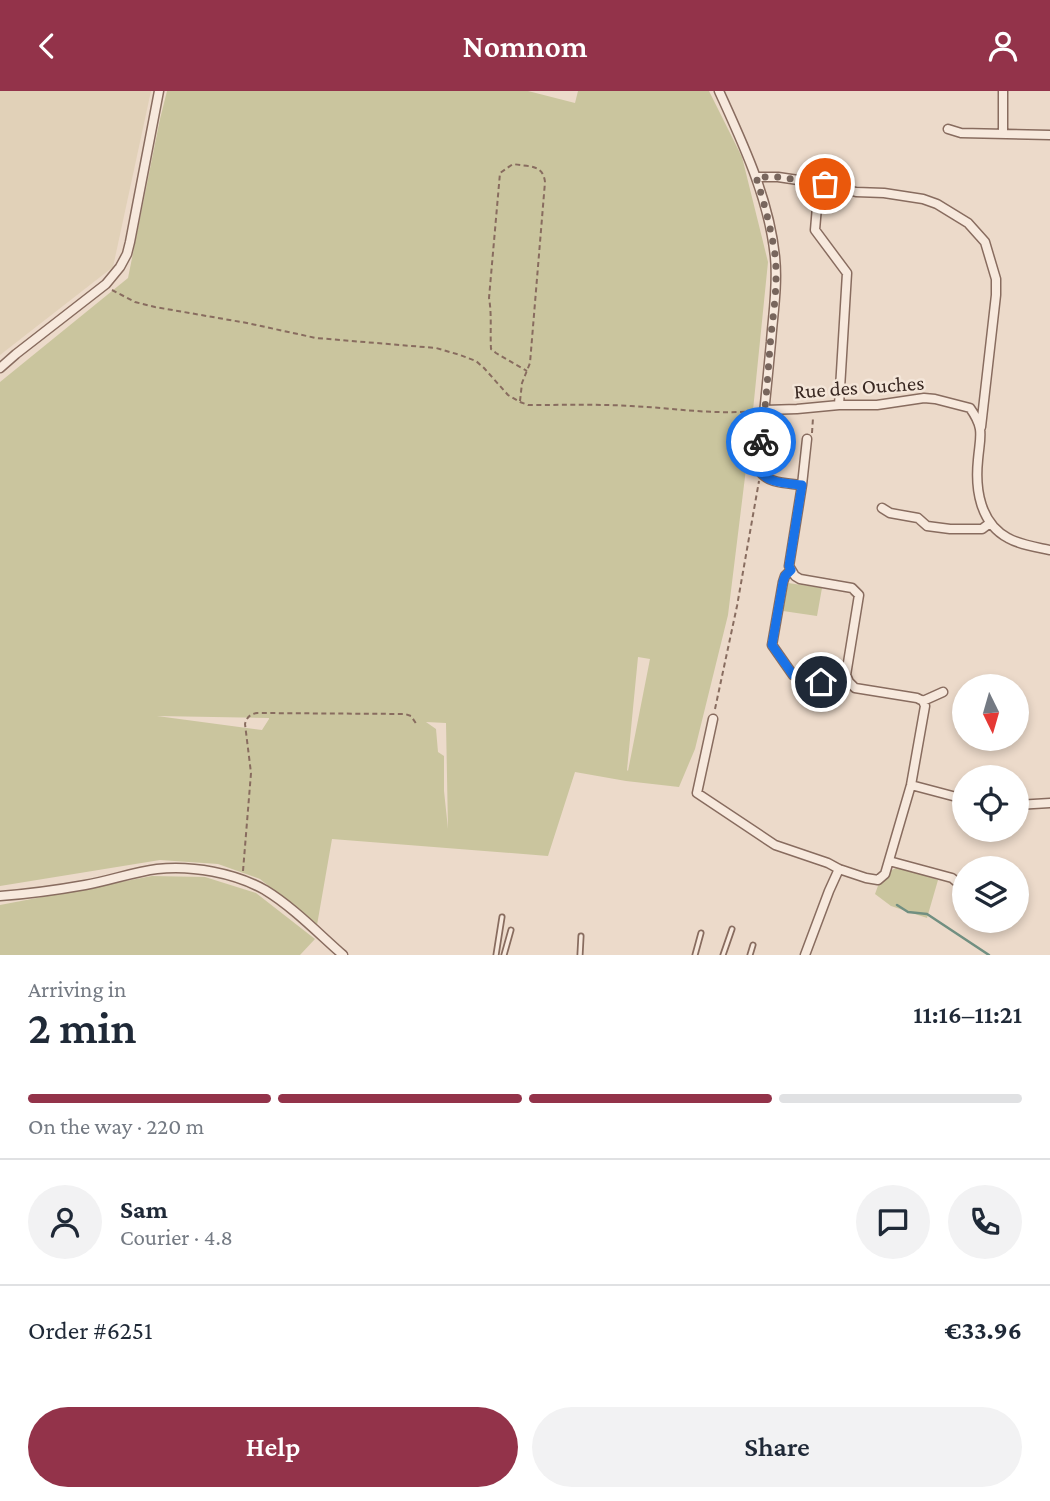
<!DOCTYPE html>
<html lang="en">
<head>
<meta charset="utf-8">
<style>
  :root { --surface:#fff; --page:#f2f2f3; --text:#1f2937; --muted:#747a83; --line:#e0e1e3; --accent:#93334a }
  body { margin:0; font-family:"Crimson Pro",serif; background:var(--page); color:var(--text); height:100vh; display:flex; flex-direction:column; font-size:26px; white-space:nowrap }
  * { box-sizing:border-box; margin:0 }
  p { font-size:23px; color:var(--muted) }
  .icon { flex:none; width:38px; height:38px; fill:none; stroke:currentColor; stroke-width:2; stroke-linecap:round; stroke-linejoin:round }
  .map { position:relative; height:864px; overflow:hidden }
  .details { display:flex; flex-direction:column; background:var(--surface); flex:1 }
  .details>* { flex:none }
  .needle { width:46px; rotate:175deg }
  .tools { position:absolute; left:952px; top:583px; display:grid; gap:14px }
  .tools a { display:grid; place-items:center; width:77px; height:77px; border-radius:50%; background:var(--surface); box-shadow:0 4px 10px #0003; font-size:35px }
  .pin { position:absolute; display:grid; place-items:center; width:60px; height:60px; color:#fff; margin:-30px; border:4px solid #fff; border-radius:50%; box-shadow:0 2px 7px #0007 }
  .courier { position:absolute; display:grid; place-items:center; width:70px; height:70px; margin:-35px; border:5px solid #1a73e8; border-radius:50%; background:#fff; color:#222; box-shadow:0 2px 9px #0007 }
  .overview em { font-style:normal; font-weight:600 }
  .overview div { display:flex; flex-direction:column-reverse }
  .overview { display:flex; align-items:center; justify-content:space-between; height:119px; padding:0 28px }
  h1 { font-size:46px; font-weight:600; line-height:52px }
  .bar { display:grid; grid-template-columns:repeat(4,1fr); gap:10px 7px; align-content:center; height:84px; padding:0 28px }
  .bar i { height:9px; border-radius:5px; background:var(--line) }
  .bar .on { background:var(--accent) }
  .bar p { grid-column:span 4 }
  .line { display:flex; align-items:center; gap:18px; padding:0 28px; border-top:2px solid var(--line) }
  .line div { flex:1 }
  .round { display:grid; place-items:center; flex:none; width:74px; height:74px; border-radius:37px; background:var(--page) }
  .primary-button { display:flex; gap:14px; margin-top:auto; padding:14px 28px }
  .primary-button a { flex:1; height:80px; border-radius:42px; background:var(--accent); color:#fff; font-size:28px; font-weight:600; line-height:80px; text-align:center }
  .primary-button a+a { background:var(--page); color:var(--text) }
  header { display:flex; justify-content:space-between; align-items:center; height:91px; padding:0 28px; background:var(--accent); color:#fff; font-size:32px; font-weight:600 }
  .map>svg:first-child { display:block }
</style>
</head>
<body>
<header><svg class="icon" aria-label="back" viewBox="0 0 24 24"><path d="M15 5l-7 7 7 7"/></svg>Nomnom<svg class="icon" aria-label="person" viewBox="0 0 24 24"><circle cx="12" cy="8" r="4"/><path d="M4 21q1-7 8-7t8 7"/></svg></header>
<div class="map">
<svg width="1050" height="864" viewBox="0 0 1050 864">
  <rect width="100%" height="100%" fill="#ecdaca"/>
  <!-- farmland -->
  <path fill="#e1d1b8" d="M 0,0 L 151,0 L 113,176 L 0,264 Z"/>
  <!-- green -->
  <path fill="#cac59e" fill-rule="evenodd" d="M 167,0 L 528,0 L 575,12 L 578,0 L 709,0 L 742,66 L 768,171 L 752,329 L 728,524 L 695,658 L 679,696 L 626,690 L 575,681 L 548,765 L 332,748 L 317,834 L 260,788 L 218,773 L 160,769 L 0,795 L 0,291 L 128,187 L 160,28 ZM 638,566 L 650,568 L 628,680 L 627,679 ZM 157,625 L 269,627 L 269,628 L 262,639 ZM 426,631 L 446,632 L 448,738 L 444,700 L 444,665 L 438,661 L 436,638 Z
    M 788,492 L 822,497 L 817,525 L 783,520 Z
    M 900,776 L 938,789 L 927,827 L 891,815 L 875,803 L 879,792 C 887,790 889,787 891,779 Z
    M 152,785 L 205,786 L 256,802 L 315,848 L 300,864 L 0,864 L 0,814 Z"/>
  <g fill="none" stroke-linecap="round" stroke-linejoin="round">
    <!-- stream -->
    <path stroke="#718f81" stroke-width="2.5" d="M 897,814 L 908,821 L 927,823 L 989,864"/>
    <defs>
      <path id="service" d="M 496,864 L 502,826
        M 504,864 L 511,839
        M 580,864 L 581,845
        M 695,864 L 701,842
        M 723,864 L 732,838
        M 750,864 L 753,854"/>
      <path id="minor" d="M 719,0 C 743,53 769,107 775,166 C 778,194 773,223 771,251 C 767,293 763,336 758,378 C 767,393 786,392 802,394 L 789,475 L 795,485 L 800,488 L 852,497 L 859,504 L 846,584 L 849,591
        M 1003,0 L 1003,43
        M 948,38 L 961,42 L 1050,44
        M 756,86 L 778,86 L 825,93 L 856,101 L 884,102 L 923,108 L 937,113 L 968,132 L 985,151 L 996,188 L 996,204 L 981,336
        M 825,93 L 818,104 L 815,139 L 847,182 L 839,314
        M 0,277 L 16,263 L 106,193 L 120,176 L 127,163 L 130,151 L 159,0
        M 765,319 L 797,318 L 839,314 L 877,314 L 924,307 L 935,308 L 970,317 C 985,338 980,345 978,369 C 975,398 980,432 1008,447 C 1020,454 1036,456 1050,459
        M 802,394 L 807,348
        M 882,417 L 890,422 L 918,427 L 927,435 L 950,438 L 982,438 L 990,432
        M 791,479 L 785,485 L 783,491 L 772,554 L 793,584 L 842,595 L 849,591
        M 923,610 L 943,601
        M 713,628 L 697,702 L 775,754 L 828,772 L 839,778 L 866,787 L 878,789 L 885,783 L 911,694 L 925,615 L 923,610 L 917,607 L 855,597 L 849,591
        M 911,694 L 964,708
        M 1017,714 L 1050,712
        M 889,770 L 952,787 L 963,796
        M 0,805 C 28,803 57,799 85,794 C 109,790 133,781 157,778 C 192,774 235,782 265,799 C 293,816 319,843 343,864
        M 805,864 L 829,800 L 839,778"/>
    </defs>
    <!-- service casing -->
    <use href="#service" stroke="#886c5f" stroke-width="7"/>
    <!-- minor casing -->
    <use href="#minor" stroke="#886c5f" stroke-width="11"/>
    <!-- path -->
    <path stroke="#886c5f" stroke-width="2" stroke-dasharray="5 3.5" stroke-linecap="butt" d="M 112,199 L 135,211 L 155,216 L 247,232 L 316,247 L 436,257 L 460,264 L 476,270 L 484,277 L 508,304 L 520,311 L 528,314 C 563,314 597,313 631,315 C 673,317 713,324 755,320
      M 520,310 L 522,292 L 530,272 L 545,91 C 543,73 529,76 513,73 L 500,82 L 489,207 C 492,224 490,241 491,258 L 496,262 L 527,280
      M 812,342 L 813,327
      M 715,618 L 737,515 L 759,390
      M 243,780 L 251,682 L 245,633 C 247,626 250,623 257,622 L 405,623 L 411,625 L 417,634"/>
    <!-- service -->
    <use href="#service" stroke="#f7e9dd" stroke-width="3.5"/>
    <!-- minor -->
    <use href="#minor" stroke="#f7e9dd" stroke-width="8"/>
  </g>
  <g fill="none" stroke-linecap="round" stroke-linejoin="round">
    <!-- done -->
    <path stroke="#78665d" stroke-width="7" stroke-dasharray="0 12.6" d="M 761,351 C 766,315 768,280 771,244 C 774,218 778,190 775,164 C 771,137 764,111 756,86 L 778,86 L 825,93"/>
    <!-- route -->
    <path stroke="#1a73e8" stroke-width="9" d="M 761,351 L 758,378 C 767,393 786,392 802,394 L 789,475 L 791,479 L 785,485 L 783,491 L 772,554 L 793,584 L 821,591"/>
  </g>
  <g text-anchor="middle" stroke-width="5" stroke-linejoin="round" paint-order="stroke">
    <!-- street labels -->
    <g font-size="21" fill="#392822" stroke="#f4e6d9">
      <text transform="translate(859 296) rotate(-4)" y="7">Rue des Ouches</text>
    </g>
  </g>
</svg>
<div class="tools">
<a><svg class="needle" viewBox="-14 -14 28 28"><path d="M0-13l5 13h-10z" fill="#e53935"/><path d="M0 13l5-13h-10z" fill="#747a83"/></svg></a>
<a><svg class="icon" aria-label="locate" viewBox="0 0 24 24"><circle cx="12" cy="12" r="6"/><path d="M12 2v4M12 18v4M2 12h4M18 12h4"/></svg></a>
<a><svg class="icon" aria-label="layers" viewBox="0 0 24 24"><path d="M12 4l9 5-9 5-9-5zM3 14l9 5 9-5"/></svg></a>
</div>
<div class="pin" style="left:825px;top:93px;background:#ea580c"><svg class="icon" aria-label="bag" viewBox="0 0 24 24"><path d="M5 8h14l-1 12H6zM9 8a3 3 0 0 1 6 0"/></svg></div>
<div class="pin" style="left:821px;top:591px;background:#1f2937"><svg class="icon" aria-label="home" viewBox="0 0 24 24"><path d="M3 11l9-7 9 7M6 9v11h12V9"/></svg></div>
<div class="courier" style="left:761px;top:351px"><svg class="icon" aria-label="bike" viewBox="0 0 24 24"><circle cx="6" cy="16" r="4"/><circle cx="18" cy="16" r="4"/><path d="M6 16l4-8h5l3 8M10 8l3 8H6M13 5h3"/></svg></div>
</div>
<section class="details">
<div class="overview"><div><h1>2 min</h1><p>Arriving in</p></div><em>11:16–11:21</em></div>
<div class="bar"><i class="on"></i><i class="on"></i><i class="on"></i><i></i><p>On the way · 220 m</p></div>
<div class="line" style="height:126px"><a class="round"><svg class="icon" aria-label="person" viewBox="0 0 24 24"><circle cx="12" cy="8" r="4"/><path d="M4 21q1-7 8-7t8 7"/></svg></a><div><b>Sam</b><p>Courier · 4.8</p></div><a class="round"><svg class="icon" aria-label="chat" viewBox="0 0 24 24"><path d="M4 5h16v11H9l-5 4z"/></svg></a><a class="round"><svg class="icon" aria-label="phone" viewBox="0 0 24 24"><path d="M5 4h4l2 5-3 2q2 4 5 5l2-3 5 2v4C11 20 4 13 5 4z"/></svg></a></div>
<div class="line" style="height:91px"><div>Order #6251</div><b>€33.96</b></div>
<div class="primary-button"><a>Help</a><a>Share</a></div>
</section>
</body>
</html>
